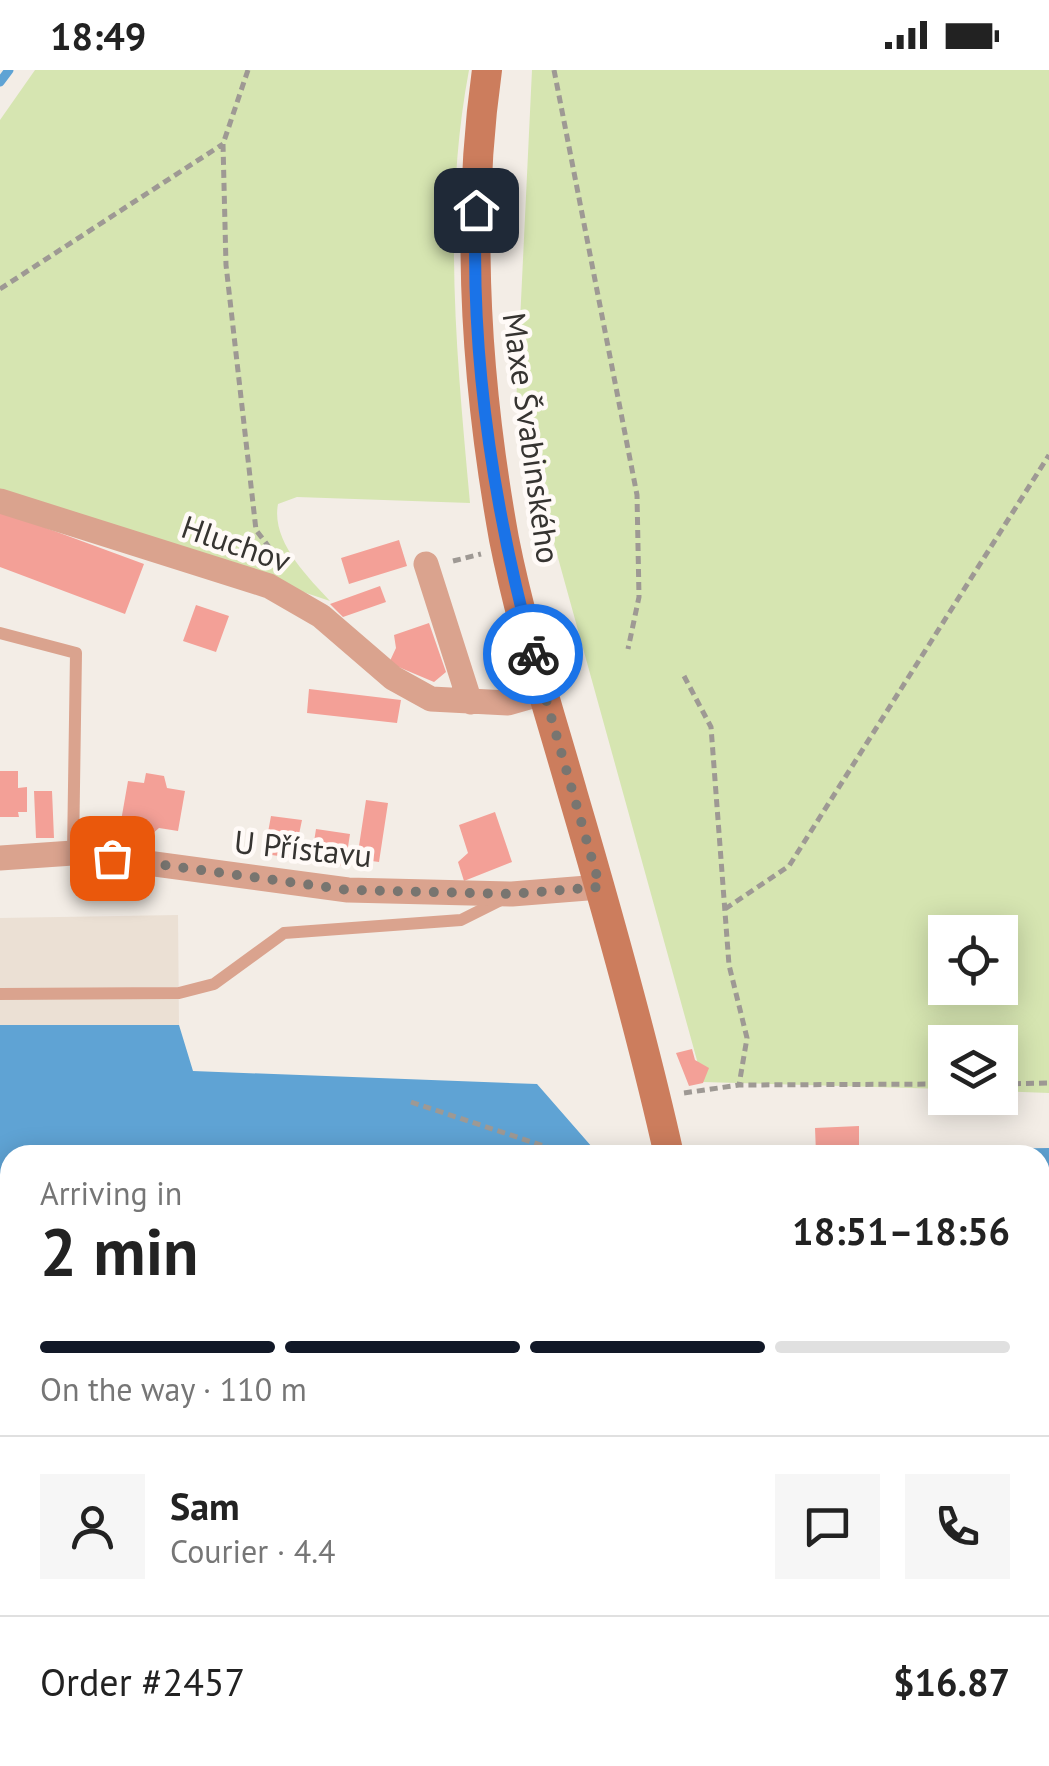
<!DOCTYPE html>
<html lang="en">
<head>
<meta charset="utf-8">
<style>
  :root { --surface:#fff; --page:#f6f6f6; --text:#222; --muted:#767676; --line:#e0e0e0; --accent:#111827 }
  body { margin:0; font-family:"PT Sans",sans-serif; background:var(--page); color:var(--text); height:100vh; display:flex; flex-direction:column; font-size:38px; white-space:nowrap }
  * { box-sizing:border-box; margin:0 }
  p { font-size:32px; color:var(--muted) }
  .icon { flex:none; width:55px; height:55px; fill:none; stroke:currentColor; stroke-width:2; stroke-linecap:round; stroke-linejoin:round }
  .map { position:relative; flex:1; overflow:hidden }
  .drawer { position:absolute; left:0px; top:1075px; width:1050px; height:622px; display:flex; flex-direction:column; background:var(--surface); border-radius:30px 30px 0 0; box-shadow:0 5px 25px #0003 }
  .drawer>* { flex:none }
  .buttons { position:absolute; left:928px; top:845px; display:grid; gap:20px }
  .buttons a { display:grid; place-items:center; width:90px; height:90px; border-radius:0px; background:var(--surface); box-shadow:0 5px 25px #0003; font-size:50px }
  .pin { position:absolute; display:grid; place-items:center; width:85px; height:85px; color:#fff; margin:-42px; border-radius:20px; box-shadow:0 5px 15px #0006 }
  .courier { position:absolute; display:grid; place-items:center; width:100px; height:100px; margin:-50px; border:8px solid #1a73e8; border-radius:50%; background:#fff; color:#222; box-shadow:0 2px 12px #0007 }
  .overview em { font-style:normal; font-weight:700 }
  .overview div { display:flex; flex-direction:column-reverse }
  .overview { display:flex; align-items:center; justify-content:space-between; height:170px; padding:0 40px }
  h1 { font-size:65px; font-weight:700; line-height:75px }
  .bar { display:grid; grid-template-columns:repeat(4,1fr); gap:15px 10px; align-content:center; height:120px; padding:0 40px }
  .bar i { height:12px; border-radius:8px; background:var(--line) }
  .bar .active { background:var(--accent) }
  .bar p { grid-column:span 4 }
  .line { display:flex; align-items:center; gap:25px; padding:0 40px; border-top:2px solid var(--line) }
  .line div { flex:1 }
  .round { display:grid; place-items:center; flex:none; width:105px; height:105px; border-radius:0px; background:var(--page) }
  .status { display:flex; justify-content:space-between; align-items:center; height:70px; padding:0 50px; background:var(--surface); direction:ltr }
  .status svg { height:28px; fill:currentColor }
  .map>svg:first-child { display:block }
</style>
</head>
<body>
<div class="status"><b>18:49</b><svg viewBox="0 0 49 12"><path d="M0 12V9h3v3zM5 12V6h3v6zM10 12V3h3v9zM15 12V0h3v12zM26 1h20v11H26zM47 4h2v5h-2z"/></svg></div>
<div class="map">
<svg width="1049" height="1696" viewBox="0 0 1049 1696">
  <rect width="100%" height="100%" fill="#f3ede6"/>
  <!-- built -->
  <path fill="#ebe0d4" d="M 178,845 L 179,955 L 0,955 L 0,848 Z"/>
  <!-- green -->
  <path fill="#d6e5b1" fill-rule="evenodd" d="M 35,0 L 469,0 C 442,143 457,289 470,433 L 297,427 L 278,434 C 271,471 307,506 330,531 L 0,420 L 0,50 Z
    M 532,0 L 1049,0 L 1049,1023 L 1000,1021 L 1000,972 L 945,972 L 945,1019 L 703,1012 L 516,336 ZM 945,862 L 1000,862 L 1000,918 L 945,918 Z
    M 0,1173 L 10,1173 L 10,1476 L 0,1473 Z"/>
  <!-- water -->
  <path fill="#5fa3d4" d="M 0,955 L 179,955 L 193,1001 L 537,1014 L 599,1085 L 10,1085 L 10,1173 L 0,1173 Z
    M 1049,1078 L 1049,1129 L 1040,1129 L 1040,1085 L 611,1085 Z
    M 0,1473 L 10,1476 L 10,1688 L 801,1688 L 840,1696 L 0,1696 Z"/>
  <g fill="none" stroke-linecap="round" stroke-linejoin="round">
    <!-- stream -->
    <path stroke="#5fa3d4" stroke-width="9" d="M 0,12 L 9,0"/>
  </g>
  <!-- building -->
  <path fill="#f3a097" d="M 0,441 L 144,494 L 125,544 L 0,497 Z
    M 399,470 L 407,496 L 349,514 L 341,488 Z
    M 380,516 L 386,532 L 343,547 L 330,534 Z
    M 196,535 L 229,546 L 216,582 L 183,571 Z
    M 429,553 L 446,602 L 434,612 L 389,593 L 396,578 L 394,565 Z
    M 309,619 L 401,630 L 397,653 L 307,643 Z
    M 0,701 L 18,701 L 18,718 L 27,717 L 27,742 L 18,742 L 19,747 L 0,747 Z
    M 146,703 L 164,706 L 167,718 L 185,721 L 178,761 L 159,758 L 152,764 L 140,761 L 139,755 L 121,751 L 128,711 L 144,713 Z
    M 34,721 L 52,721 L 54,768 L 36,768 Z
    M 366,730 L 388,733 L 379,792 L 357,789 Z
    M 495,742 L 512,792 L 464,811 L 458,792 L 468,783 L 459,755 Z
    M 271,746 L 302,750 L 294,788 L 264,784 Z
    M 316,759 L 350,764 L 345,796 L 311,791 Z
    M 692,979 L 695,990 L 709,998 L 703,1013 L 689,1016 L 676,983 Z
    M 859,1056 L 859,1082 L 816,1083 L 815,1058 Z
    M 1040,1376 L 1049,1386 L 1049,1480 L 1040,1471 Z
    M 1049,1523 L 1049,1564 L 1040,1572 L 1040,1531 Z
    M 1049,1589 L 1049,1674 L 1040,1663 L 1040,1597 Z"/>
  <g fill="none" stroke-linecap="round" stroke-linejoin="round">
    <!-- path -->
    <path stroke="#9e9994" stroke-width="5" stroke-dasharray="8 5" stroke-linecap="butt" d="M 248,0 L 223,74 L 226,195 L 256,460 L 281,493
      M 554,0 L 637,425 L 639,527 L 628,579
      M 0,219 L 223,74
      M 453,491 L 481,484
      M 684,606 L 711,657 L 729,895 L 747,968 L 739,1015
      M 725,839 L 789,796 L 1049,385
      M 1000,1014 L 1049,1013
      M 684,1023 L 739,1015 L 945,1014
      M 411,1032 L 562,1082 L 598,1085"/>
    <!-- lane -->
    <path stroke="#daa38e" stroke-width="12" d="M 0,563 L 76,583 L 73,783
      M 0,924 L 179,923 L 214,914 L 284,863 L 461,850 L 501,830
      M 0,1215 L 10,1215
      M 0,1420 L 10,1424"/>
    <!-- street -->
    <path stroke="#daa38e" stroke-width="25" d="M 0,431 L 269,516 L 321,546 L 393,608 L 431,629 L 508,633 L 543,623
      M 426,494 L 470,632
      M 0,788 L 73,783 L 348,820 L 512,824 L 600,817
      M 1040,1686 L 1049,1690"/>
    <!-- secondary -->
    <path stroke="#cc7d5d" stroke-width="30" d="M 487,0 C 465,156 476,314 504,469 C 521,555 549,641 573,725 C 608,844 642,964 669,1085
      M 664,1696 L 664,1688"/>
  </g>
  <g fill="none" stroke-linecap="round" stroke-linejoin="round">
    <!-- done -->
    <path stroke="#787570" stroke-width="10" stroke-dasharray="0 18" d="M 112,788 L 348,820 L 512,824 L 600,817 L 533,584"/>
    <!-- route -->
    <path stroke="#1a73e8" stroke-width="12" d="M 476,140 C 470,289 494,439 533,584"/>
  </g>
  <g text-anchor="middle" stroke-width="9" stroke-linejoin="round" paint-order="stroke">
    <!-- street labels -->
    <g font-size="32" fill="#363431" stroke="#fffaf7">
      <text transform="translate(531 368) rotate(82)" y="11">Maxe Švabinského</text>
      <text transform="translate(236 474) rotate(19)" y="11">Hluchov</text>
      <text transform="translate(303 779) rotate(6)" y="11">U Přístavu</text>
    </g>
  </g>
</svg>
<div class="buttons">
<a><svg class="icon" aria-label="locate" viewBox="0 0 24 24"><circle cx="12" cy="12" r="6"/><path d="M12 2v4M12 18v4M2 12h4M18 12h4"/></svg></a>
<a><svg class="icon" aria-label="layers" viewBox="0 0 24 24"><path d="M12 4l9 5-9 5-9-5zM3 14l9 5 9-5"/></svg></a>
</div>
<div class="pin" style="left:112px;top:788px;background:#ea580c"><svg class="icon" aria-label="bag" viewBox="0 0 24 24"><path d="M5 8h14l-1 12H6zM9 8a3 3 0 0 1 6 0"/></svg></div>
<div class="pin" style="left:476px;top:140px;background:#1f2937"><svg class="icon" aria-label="home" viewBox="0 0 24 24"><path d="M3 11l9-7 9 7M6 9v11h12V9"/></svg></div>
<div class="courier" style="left:533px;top:584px"><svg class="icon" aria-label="bike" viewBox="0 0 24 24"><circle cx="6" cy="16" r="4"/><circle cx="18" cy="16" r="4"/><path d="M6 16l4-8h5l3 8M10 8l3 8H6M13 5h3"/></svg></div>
<section class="drawer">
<div class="overview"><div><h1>2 min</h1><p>Arriving in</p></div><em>18:51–18:56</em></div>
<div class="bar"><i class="active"></i><i class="active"></i><i class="active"></i><i></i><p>On the way · 110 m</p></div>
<div class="line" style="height:180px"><a class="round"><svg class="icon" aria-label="person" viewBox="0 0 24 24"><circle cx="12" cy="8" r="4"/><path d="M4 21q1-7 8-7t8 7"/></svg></a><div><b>Sam</b><p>Courier · 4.4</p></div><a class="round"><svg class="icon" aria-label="chat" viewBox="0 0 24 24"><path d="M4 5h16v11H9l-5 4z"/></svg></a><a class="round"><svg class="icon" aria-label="phone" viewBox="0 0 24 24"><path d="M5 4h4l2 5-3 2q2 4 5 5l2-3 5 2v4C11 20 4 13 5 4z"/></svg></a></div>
<div class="line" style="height:130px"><div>Order #2457</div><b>$16.87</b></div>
</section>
</div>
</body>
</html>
